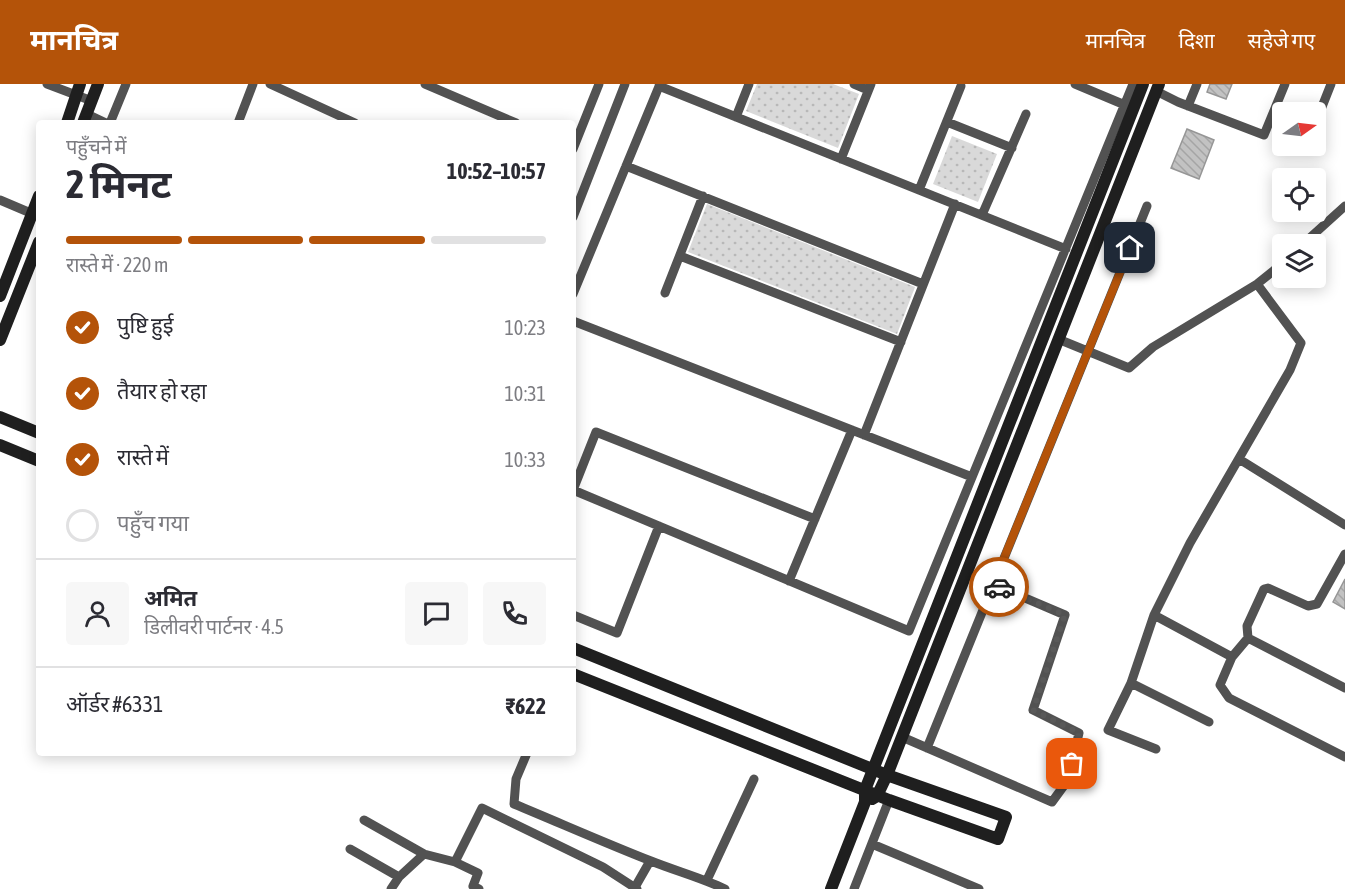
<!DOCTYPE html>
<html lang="hi">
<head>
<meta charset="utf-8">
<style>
  :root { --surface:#fff; --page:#f7f7f7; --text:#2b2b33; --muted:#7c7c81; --line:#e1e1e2; --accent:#b45309 }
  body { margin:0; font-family:"Asap Condensed","Noto Sans Devanagari",sans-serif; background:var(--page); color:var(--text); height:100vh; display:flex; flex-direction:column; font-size:22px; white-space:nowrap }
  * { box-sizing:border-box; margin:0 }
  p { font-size:20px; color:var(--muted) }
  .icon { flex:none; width:33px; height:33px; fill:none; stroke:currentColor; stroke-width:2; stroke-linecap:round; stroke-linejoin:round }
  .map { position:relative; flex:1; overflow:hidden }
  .side { position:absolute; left:36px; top:36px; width:540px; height:636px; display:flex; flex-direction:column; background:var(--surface); border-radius:6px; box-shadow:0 3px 15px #0003 }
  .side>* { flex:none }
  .needle { width:39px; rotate:76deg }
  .tools { position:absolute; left:1272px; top:18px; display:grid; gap:12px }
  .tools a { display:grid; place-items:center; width:54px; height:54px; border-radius:6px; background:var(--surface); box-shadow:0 3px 15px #0003; font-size:30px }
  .pin { position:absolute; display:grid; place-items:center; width:51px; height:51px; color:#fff; margin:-26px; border-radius:12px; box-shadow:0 3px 9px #0006 }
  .courier { position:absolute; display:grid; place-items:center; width:60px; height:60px; margin:-30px; border:4px solid #b45309; border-radius:50%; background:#fff; color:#222; box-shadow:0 2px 8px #0007 }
  .head em { font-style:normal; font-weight:700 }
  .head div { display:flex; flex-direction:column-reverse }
  .head { display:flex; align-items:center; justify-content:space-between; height:102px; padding:0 30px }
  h1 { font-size:39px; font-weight:700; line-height:45px }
  .bar { display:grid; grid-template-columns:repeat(4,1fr); gap:9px 6px; align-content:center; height:72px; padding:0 30px }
  .bar i { height:8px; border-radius:4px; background:var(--line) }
  .bar .current { background:var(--accent) }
  .bar p { grid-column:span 4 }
  .line { display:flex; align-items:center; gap:15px; padding:0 30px; border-top:2px solid var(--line) }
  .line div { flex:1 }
  .round { display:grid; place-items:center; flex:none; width:63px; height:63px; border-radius:6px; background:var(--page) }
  ol { padding:0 30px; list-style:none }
  li { display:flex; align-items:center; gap:18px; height:66px }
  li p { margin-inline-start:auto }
  li .icon { padding:6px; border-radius:50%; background:var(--accent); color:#fff; stroke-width:4 }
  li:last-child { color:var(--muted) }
  li i { width:33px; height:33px; border:3px solid var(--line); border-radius:50% }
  header { display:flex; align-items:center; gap:36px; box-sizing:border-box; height:84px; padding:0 30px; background:var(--accent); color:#fff }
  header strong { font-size:28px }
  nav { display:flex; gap:33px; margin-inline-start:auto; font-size:21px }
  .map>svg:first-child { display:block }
</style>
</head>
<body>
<header>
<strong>मानचित्र</strong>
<nav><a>मानचित्र</a><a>दिशा</a><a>सहेजे गए</a></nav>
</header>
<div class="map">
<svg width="1345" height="805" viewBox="0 0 1345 805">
  <defs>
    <pattern id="park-dots" width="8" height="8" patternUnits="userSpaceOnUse" patternTransform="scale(1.5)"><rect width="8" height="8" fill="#d9d9d9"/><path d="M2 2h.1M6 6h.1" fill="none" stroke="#b8b8b8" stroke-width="1.8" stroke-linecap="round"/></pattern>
    <pattern id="building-back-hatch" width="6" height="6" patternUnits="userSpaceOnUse" patternTransform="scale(1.5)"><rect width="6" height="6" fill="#c2c2c2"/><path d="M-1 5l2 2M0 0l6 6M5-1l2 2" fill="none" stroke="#a5a5a5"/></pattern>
  </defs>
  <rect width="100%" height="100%" fill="#fff"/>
  <!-- park -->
  <path fill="url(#park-dots)" d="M 757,0 L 833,0 L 859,10 L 838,64 L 746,27 Z
    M 952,52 L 997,70 L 978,118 L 933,100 Z
    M 707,120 L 915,203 L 897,250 L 688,168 Z"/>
  <!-- building -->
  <path fill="url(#building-back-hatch)" stroke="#969696" stroke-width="1.5" d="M 1210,0 L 1232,0 L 1226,15 L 1207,8 Z
    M 1187,45 L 1214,56 L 1199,95 L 1171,84 Z
    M 1345,495 L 1345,525 L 1333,518 Z"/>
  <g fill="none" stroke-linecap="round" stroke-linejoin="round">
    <!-- street -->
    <path stroke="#525252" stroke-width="9" d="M 47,0 L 92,17
      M 270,0 L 355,39
      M 425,0 L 516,39
      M 854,0 L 868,6
      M 1075,0 L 1125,21
      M 659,2 L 1066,165
      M 1156,7 L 1178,18 L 1264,51 L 1285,0
      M 1188,22 L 1197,0
      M 87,30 L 106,39
      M 736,33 L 749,0
      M 947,38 L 1012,64
      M 1316,38 L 1331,0
      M 110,39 L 126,0
      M 238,39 L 253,0
      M 573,65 L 599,0
      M 841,75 L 871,0
      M 626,82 L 923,200
      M 919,106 L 961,2
      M 0,116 L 33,130
      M 982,131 L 1026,30
      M 573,133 L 625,0
      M 1303,160 L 1345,122
      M 680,172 L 901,258
      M 1257,200 L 1301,259 L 1290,286 L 1190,459 L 1154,531 L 1232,573 L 1220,601 L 1229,614 L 1345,673
      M 665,209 L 703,112
      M 573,210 L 660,0
      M 573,237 L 972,393
      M 1058,255 L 1129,284 L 1153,263 L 1257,200 L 1282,180
      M 864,351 L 955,120
      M 1239,375 L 1345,441
      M 573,406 L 909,547 L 1133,0
      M 573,406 L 596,348 L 815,435
      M 1345,470 L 1317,520 L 1308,522 L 1268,504 L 1264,505 L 1247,542 L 1248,554 L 1345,604
      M 789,497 L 852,346
      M 573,531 L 617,549 L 659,442
      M 1154,531 L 1131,599 L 1209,638
      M 1232,573 L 1248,554
      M 1131,599 L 1108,646 L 1156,665
      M 902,653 L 1052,718 L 1068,696 L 1079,649 L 1033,626 L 1065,531 L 966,489
      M 927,664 L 1147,122
      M 527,669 L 516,695 L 514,720 C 560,739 605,759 651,777 C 676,787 702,794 725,805
      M 364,736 L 424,770
      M 872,760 L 979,805
      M 350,765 L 399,793 L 391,805
      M 455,778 L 478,789 L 473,802 L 479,805
      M 399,793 L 424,770 L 455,778 L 482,724 L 603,783 L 637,805
      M 707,796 L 754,695
      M 634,805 L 650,777
      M 854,805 L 889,716"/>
    <!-- secondary -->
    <path stroke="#1f1f1f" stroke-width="12" d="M 67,39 L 80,0
      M 83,39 L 98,0
      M 0,212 L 39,112
      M 0,256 L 39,158
      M 0,333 L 39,349
      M 0,361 L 39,377
      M 573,564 L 887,691 L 1006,733 L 998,755 L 889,716 L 573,590
      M 872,715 L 877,712 L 887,691 L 1159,0
      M 831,805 L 865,718 L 865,706 L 1143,0"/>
  </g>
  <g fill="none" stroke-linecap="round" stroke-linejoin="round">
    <!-- done -->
    <path stroke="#595959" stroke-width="6" stroke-dasharray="0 10.8" d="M 999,503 L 1065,531 L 1033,626 L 1079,649 L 1072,680"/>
    <!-- route -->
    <path stroke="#b45309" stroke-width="8" d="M 999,503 L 993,501 L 1130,164"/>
  </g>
</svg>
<div class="tools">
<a><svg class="needle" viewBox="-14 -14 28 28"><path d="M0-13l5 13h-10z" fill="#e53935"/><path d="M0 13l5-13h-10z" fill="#7c7c81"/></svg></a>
<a><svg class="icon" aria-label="locate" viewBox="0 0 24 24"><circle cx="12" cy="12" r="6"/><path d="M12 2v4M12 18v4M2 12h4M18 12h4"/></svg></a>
<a><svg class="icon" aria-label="layers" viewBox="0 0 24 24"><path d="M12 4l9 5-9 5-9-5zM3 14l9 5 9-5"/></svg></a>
</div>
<div class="pin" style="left:1072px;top:680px;background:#ea580c"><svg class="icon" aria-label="bag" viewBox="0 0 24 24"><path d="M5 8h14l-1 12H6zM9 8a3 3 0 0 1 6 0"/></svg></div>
<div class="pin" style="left:1130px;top:164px;background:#1f2937"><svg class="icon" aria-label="home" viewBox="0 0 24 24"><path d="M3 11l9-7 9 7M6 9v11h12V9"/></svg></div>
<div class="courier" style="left:999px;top:503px"><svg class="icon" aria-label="car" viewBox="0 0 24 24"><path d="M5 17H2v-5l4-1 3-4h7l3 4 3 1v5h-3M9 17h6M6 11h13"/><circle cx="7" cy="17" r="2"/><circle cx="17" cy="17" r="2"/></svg></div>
<section class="side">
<div class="head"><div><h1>2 मिनट</h1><p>पहुँचने में</p></div><em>10:52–10:57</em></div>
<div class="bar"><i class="current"></i><i class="current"></i><i class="current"></i><i></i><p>रास्ते में · 220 m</p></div>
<ol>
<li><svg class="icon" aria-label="check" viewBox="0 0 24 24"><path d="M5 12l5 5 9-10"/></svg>पुष्टि हुई<p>10:23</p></li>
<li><svg class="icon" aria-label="check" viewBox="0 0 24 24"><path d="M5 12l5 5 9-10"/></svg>तैयार हो रहा<p>10:31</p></li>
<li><svg class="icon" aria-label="check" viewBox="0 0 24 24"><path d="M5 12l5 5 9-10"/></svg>रास्ते में<p>10:33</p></li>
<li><i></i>पहुँच गया</li>
</ol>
<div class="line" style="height:108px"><a class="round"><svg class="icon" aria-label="person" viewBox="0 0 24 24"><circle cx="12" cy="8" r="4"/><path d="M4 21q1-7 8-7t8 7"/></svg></a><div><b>अमित</b><p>डिलीवरी पार्टनर · 4.5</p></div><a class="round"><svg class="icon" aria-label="chat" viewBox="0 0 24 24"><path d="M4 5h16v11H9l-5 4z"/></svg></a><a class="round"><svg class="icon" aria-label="phone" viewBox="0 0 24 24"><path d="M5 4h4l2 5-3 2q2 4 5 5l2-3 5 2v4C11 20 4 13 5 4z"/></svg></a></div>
<div class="line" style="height:78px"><div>ऑर्डर #6331</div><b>₹622</b></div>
</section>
</div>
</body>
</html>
